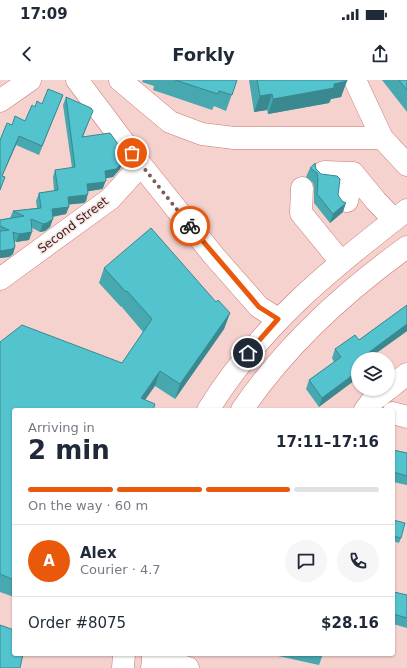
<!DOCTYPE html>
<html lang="en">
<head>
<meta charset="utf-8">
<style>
  :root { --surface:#fff; --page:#f6f6f7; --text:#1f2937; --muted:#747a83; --line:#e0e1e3; --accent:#ea580c }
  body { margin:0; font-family:"DejaVu Sans",sans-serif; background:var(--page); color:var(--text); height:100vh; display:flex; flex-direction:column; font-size:15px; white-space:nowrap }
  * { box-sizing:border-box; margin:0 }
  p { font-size:13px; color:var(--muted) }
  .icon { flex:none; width:22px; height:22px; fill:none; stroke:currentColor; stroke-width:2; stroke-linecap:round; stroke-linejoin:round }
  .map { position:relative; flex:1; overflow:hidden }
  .panel { position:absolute; left:12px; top:328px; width:383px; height:248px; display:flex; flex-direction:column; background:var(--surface); border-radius:4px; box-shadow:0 1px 3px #0004 }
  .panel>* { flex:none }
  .controls { position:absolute; left:351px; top:272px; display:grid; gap:8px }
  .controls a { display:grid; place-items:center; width:44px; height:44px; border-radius:50%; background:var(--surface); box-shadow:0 1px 3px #0004; font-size:20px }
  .pin { position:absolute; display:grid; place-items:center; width:34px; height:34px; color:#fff; margin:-17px; border:2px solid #fff; border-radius:50%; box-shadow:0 1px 4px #0007 }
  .courier { position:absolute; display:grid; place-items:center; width:40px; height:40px; margin:-20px; border:3px solid #ea580c; border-radius:50%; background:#fff; color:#222; box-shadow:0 1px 5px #0007 }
  .overview em { font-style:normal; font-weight:700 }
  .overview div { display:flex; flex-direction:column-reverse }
  .overview { display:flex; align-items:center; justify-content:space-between; height:68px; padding:0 16px }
  h1 { font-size:26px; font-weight:700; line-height:30px }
  .bar { display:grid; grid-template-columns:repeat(4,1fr); gap:6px 4px; align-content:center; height:48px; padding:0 16px }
  .bar i { height:5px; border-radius:3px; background:var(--line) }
  .bar .current { background:var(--accent) }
  .bar p { grid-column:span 4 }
  .line { display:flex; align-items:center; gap:10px; padding:0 16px; border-top:1px solid var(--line) }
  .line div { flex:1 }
  .round { display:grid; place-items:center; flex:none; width:42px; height:42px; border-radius:21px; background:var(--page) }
  .status { display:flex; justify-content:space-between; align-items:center; height:28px; padding:0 20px; background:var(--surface); direction:ltr }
  .status svg { height:11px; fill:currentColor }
  header { display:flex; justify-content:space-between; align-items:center; height:52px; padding:0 16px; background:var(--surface); font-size:18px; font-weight:700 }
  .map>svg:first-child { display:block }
</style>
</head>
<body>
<div class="status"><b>17:09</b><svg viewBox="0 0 49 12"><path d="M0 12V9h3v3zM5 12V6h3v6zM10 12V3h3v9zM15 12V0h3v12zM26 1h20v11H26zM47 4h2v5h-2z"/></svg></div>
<header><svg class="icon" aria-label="back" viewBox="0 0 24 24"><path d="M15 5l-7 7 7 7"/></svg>Forkly<svg class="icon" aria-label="share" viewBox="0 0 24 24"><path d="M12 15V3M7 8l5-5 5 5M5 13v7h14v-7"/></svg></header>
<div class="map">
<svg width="407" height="588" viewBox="0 0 407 588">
  <rect width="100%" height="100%" fill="#f6d2cf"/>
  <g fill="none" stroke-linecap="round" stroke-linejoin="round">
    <defs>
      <path id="minor" d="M 77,0 L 141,85 L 214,176 L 259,227 L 278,239
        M 120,0 L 170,42 L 202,54 L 234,58 L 382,58
        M 355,0 L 382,58 L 407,85
        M 0,21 L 30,0
        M 324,92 L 353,93
        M 353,93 L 376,121 L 394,140
        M 302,108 L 301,133 L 341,182
        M 347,121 L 353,93
        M 0,199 L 110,119 L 141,85
        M 388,309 L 407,294
        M 365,330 L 371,322 L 388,309
        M 393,333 L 407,337
        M 153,577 L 188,588"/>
      <path id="highway" d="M 208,330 C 261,245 329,190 407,130
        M 242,330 C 286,265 343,213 407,167
        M 123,588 L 124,574
        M 152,588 L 154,574"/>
    </defs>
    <!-- minor casing -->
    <use href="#minor" stroke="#c97873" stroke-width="23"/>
    <!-- highway casing -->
    <use href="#highway" stroke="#c97873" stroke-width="23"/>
    <!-- minor -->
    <use href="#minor" stroke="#fff" stroke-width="22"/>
    <!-- highway -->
    <use href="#highway" stroke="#fff" stroke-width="22"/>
  </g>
  <!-- wall -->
  <path fill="#47a8b0" d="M 143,0 L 237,0 L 226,31 L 214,26 L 212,30 L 153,10 L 154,6 L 142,2 Z
    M 249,0 L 347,0 L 341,17 L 331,19 L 329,23 L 268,34 L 267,30 L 254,32 Z
    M 382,0 L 407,0 L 407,32 Z
    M 63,15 L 39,75 L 16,65 L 2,96 L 5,97 L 0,110 L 0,60 L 12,45 L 25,41 L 35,27 Z
    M 66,17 L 90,38 L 83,57 L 120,89 L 113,97 L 106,98 L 103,108 L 102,109 L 88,111 L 88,113 L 86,121 L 84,123 L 69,124 L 66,134 L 53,137 L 50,147 L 45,151 L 40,152 L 32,148 L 29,160 L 16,162 L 15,161 L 15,167 L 13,174 L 9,177 L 0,178 L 0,140 L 10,138 L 13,131 L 37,128 L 36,121 L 39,113 L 54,111 L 53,97 L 55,90 L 72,88 L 63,25 Z
    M 310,88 L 316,89 L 338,115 L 343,132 L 330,143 L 314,123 L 314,108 L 313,103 L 306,97 Z
    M 104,188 L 216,222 L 230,233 L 224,249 L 175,319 L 155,306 L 14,330 L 14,517 L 0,512 L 0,262 L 122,283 L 143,252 L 121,226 L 121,227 L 99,203 Z
    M 407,225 L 407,251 L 368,279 L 358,279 L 319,327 L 306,309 L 309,300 L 334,282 L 332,278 L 335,269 L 359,260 Z
    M 393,370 L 407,373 L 407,405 L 393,402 Z
    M 393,440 L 401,458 L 399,463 L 393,461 Z
    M 394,512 L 407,515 L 407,548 L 393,544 L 393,516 Z
    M 269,574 L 323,574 L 319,585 Z"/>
  <!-- shaded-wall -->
  <path fill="#3a8890" d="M 347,1 L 341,17 L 331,19 L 329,23 L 268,34 L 273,19 L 334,4 Z
    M 272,14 L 267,30 L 254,32 L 260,16 Z
    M 19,56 L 16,65 L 0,101 L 2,96 Z
    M 123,82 L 120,89 L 113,97 L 102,99 L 105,91 Z
    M 106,100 L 103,108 L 102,109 L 84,112 L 87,104 Z
    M 88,113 L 86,121 L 84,123 L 65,125 L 68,117 Z
    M 346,123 L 343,132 L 330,143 L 333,134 Z
    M 69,127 L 66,134 L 49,137 L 52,129 Z
    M 53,139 L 50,147 L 45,151 L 40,152 L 43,144 Z
    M 32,152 L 29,160 L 16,162 L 19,154 Z
    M 15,167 L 13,174 L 9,177 L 0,178 L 0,171 Z
    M 230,233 L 224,249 L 175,319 L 180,304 Z
    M 407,244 L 407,251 L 368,279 L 362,279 L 363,277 L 368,273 Z
    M 160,291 L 155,306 L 138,330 L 141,318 Z
    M 358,291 L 358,298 L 319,327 L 322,318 Z"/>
  <!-- building -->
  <path fill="#53c3cd" stroke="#3a8890" d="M 175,0 L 237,0 L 232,15 L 219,11 L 218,14 Z
    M 257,0 L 347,0 L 347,1 L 334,4 L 334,8 L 273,19 L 272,14 L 260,16 Z
    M 399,0 L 407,0 L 407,10 Z
    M 48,9 L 63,15 L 42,66 L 19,56 L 2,96 L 5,97 L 0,110 L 0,60 L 7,43 L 12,45 L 15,36 L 25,41 L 32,25 L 35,27 L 37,21 L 42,24 Z
    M 66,17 L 91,28 L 93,31 L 82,57 L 110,53 L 121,68 L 123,82 L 116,89 L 105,91 L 106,100 L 105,102 L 87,104 L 88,113 L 87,115 L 68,117 L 69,127 L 52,129 L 53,139 L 47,143 L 43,144 L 31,139 L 32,152 L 19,154 L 13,152 L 15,167 L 12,169 L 0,171 L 0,151 L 9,150 L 0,146 L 0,140 L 24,136 L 13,131 L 41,128 L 39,113 L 58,110 L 55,90 L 75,87 Z
    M 315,83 L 316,89 L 321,94 L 337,96 L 340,99 L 338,115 L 342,121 L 346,123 L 333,134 L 317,114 L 318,99 L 317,93 L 310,88 Z
    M 151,148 L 216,222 L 218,220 L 230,233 L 180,304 L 160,291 L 141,318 L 155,324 L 153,330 L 14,330 L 14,500 L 0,494 L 0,262 L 22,245 L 122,283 L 152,239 L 127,211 L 126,212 L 104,188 Z
    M 407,225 L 407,244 L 368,273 L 363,277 L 364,279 L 358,279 L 358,291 L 322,318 L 309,300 L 341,277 L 335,269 L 355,255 L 359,260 Z
    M 393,370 L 407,373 L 407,396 L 393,392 Z
    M 393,440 L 405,443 L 401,458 L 393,456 Z
    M 394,512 L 407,515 L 407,538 L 393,534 L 393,517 Z
    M 0,545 L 14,550 L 14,574 L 23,574 L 20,588 L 0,588 Z"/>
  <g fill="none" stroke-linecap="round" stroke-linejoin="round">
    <!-- done -->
    <path stroke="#7c5b59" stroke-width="4" stroke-dasharray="0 7.2" d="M 132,73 L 190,146"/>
    <!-- route -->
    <path stroke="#ea580c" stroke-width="5" d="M 190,146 L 259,227 L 278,239 L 248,273"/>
  </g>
  <g text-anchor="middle" stroke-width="3" stroke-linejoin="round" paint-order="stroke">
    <!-- street labels -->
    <g font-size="12" fill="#3b1b19" stroke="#f6e4e2">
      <text transform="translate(73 145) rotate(-37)" y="4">Second Street</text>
    </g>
  </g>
</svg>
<div class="controls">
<a><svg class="icon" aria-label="layers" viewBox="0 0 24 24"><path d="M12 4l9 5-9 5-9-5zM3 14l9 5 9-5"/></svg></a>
</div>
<div class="pin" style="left:132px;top:73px;background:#ea580c"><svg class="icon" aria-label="bag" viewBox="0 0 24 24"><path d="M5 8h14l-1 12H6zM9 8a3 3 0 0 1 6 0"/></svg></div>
<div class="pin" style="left:248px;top:273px;background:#1f2937"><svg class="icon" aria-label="home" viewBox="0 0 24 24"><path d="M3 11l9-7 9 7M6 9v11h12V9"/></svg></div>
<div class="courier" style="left:190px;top:146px"><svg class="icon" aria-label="bike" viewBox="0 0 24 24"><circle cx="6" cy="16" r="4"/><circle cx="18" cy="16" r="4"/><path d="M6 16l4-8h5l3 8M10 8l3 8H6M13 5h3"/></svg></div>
<section class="panel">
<div class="overview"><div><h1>2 min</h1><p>Arriving in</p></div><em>17:11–17:16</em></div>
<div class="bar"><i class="current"></i><i class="current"></i><i class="current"></i><i></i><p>On the way · 60 m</p></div>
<div class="line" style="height:72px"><b class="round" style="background:var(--accent);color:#fff">A</b><div><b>Alex</b><p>Courier · 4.7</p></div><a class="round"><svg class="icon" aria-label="chat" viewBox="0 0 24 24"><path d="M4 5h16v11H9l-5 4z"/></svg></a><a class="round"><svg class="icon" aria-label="phone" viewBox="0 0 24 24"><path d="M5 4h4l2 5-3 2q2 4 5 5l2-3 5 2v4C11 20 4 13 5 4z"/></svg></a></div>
<div class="line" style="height:52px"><div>Order #8075</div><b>$28.16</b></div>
</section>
</div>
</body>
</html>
